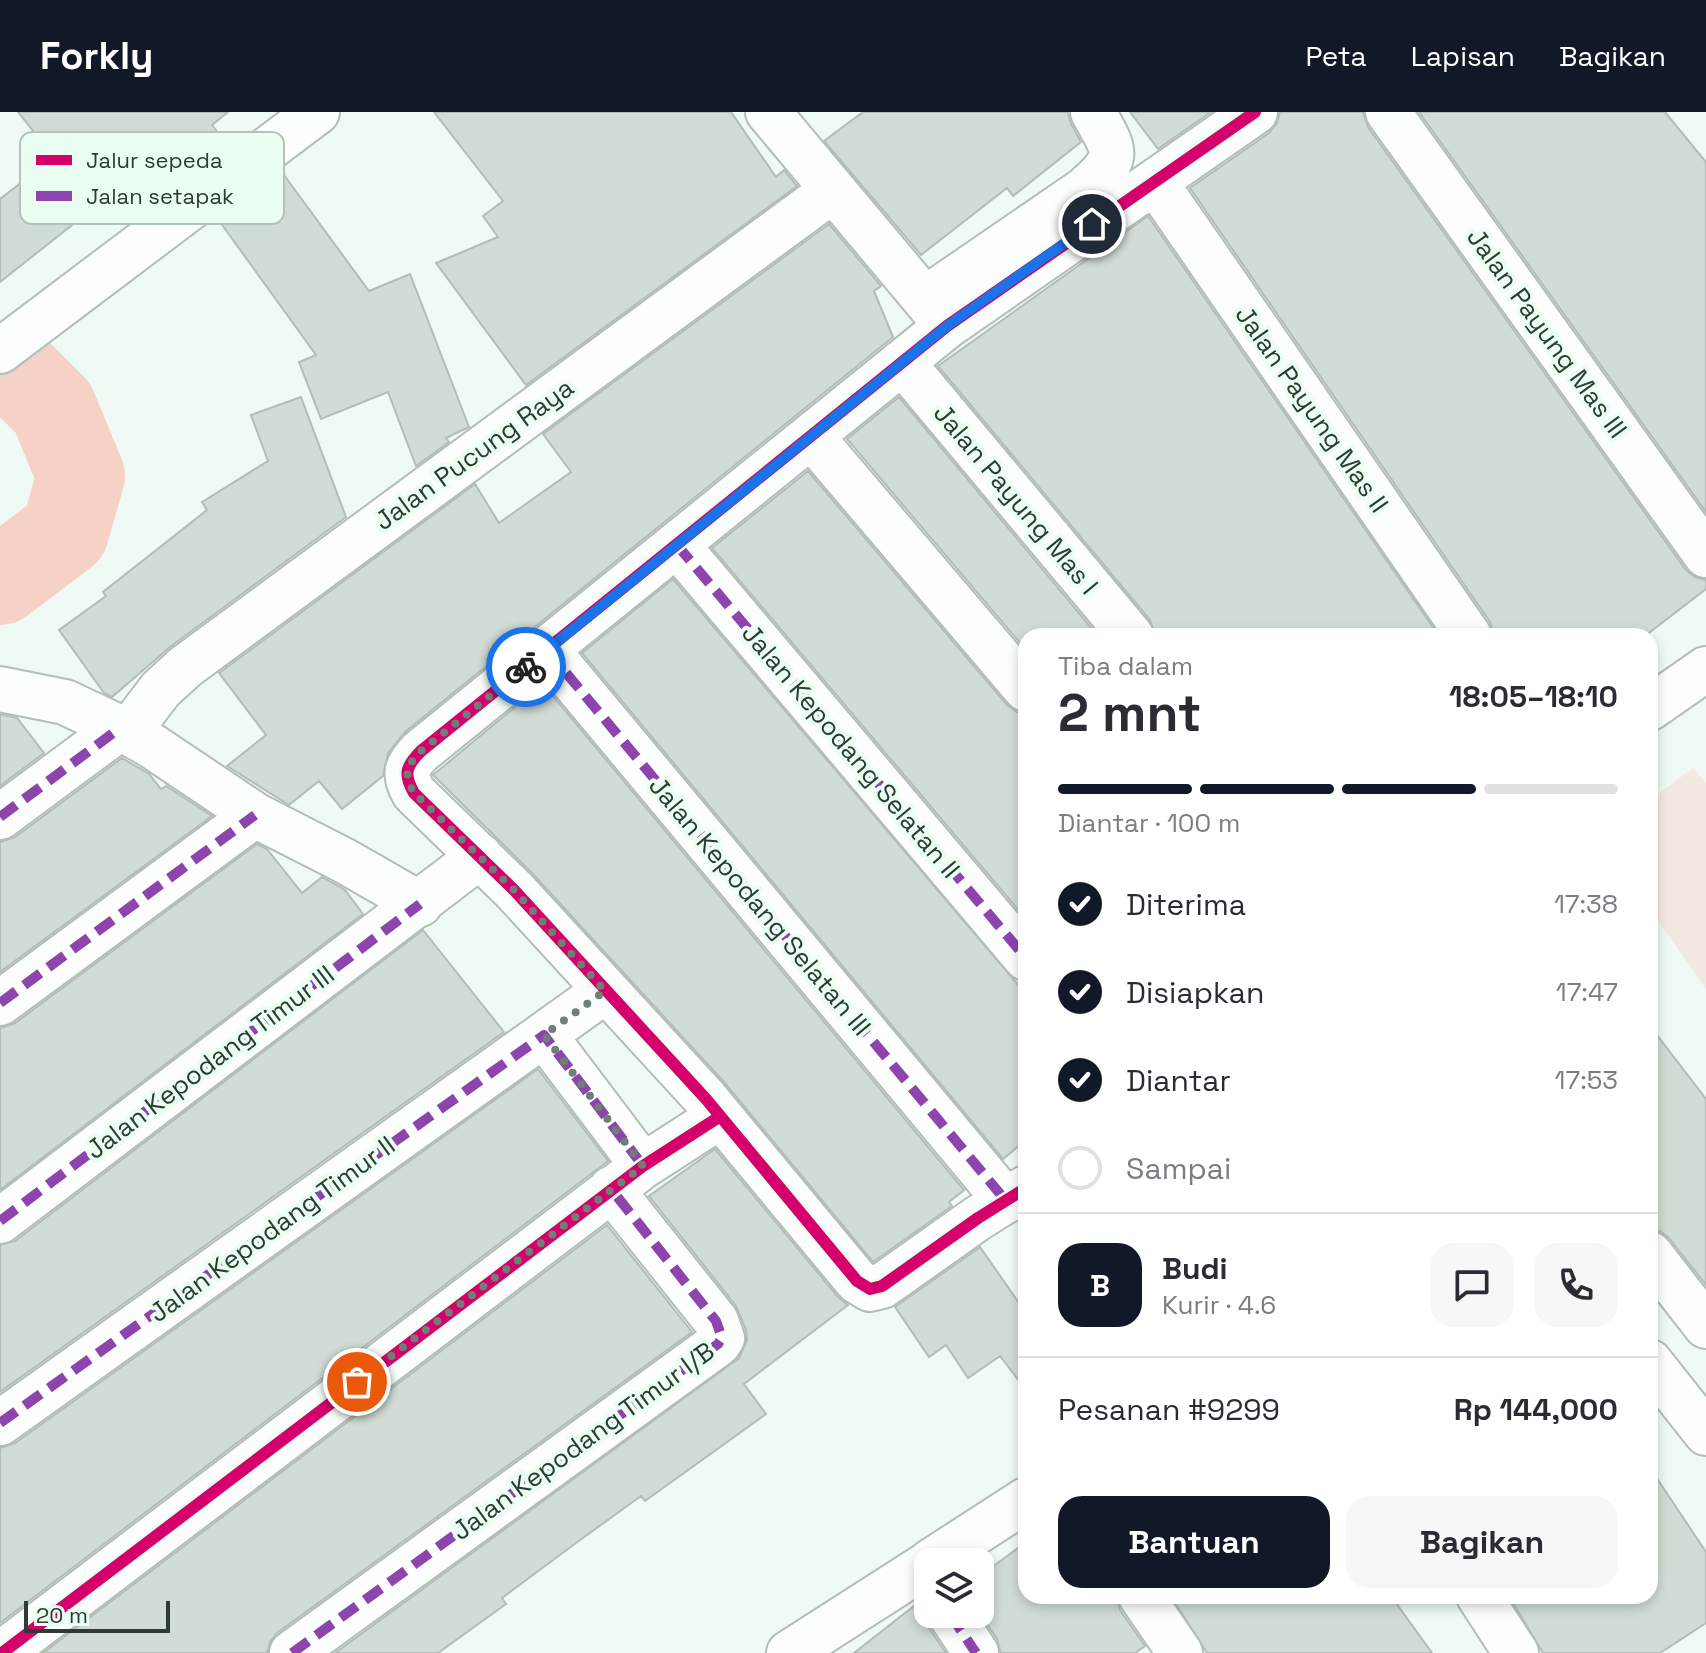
<!DOCTYPE html>
<html lang="id">
<head>
<meta charset="utf-8">
<style>
  :root { --surface:#fff; --page:#f7f7f7; --text:#2b2b33; --muted:#7c7c81; --line:#e1e1e2; --accent:#111827 }
  body { margin:0; font-family:"Space Grotesk",sans-serif; background:var(--page); color:var(--text); height:100vh; display:flex; flex-direction:column; font-size:30px; white-space:nowrap }
  * { box-sizing:border-box; margin:0 }
  p { font-size:26px; color:var(--muted) }
  .icon { flex:none; width:44px; height:44px; fill:none; stroke:currentColor; stroke-width:2; stroke-linecap:round; stroke-linejoin:round }
  .map { position:relative; flex:1; overflow:hidden }
  .sheet { position:absolute; left:1018px; top:516px; width:640px; height:976px; display:flex; flex-direction:column; background:var(--surface); border-radius:24px; box-shadow:0 4px 12px #0003 }
  .sheet>* { flex:none }
  .tools { position:absolute; left:914px; top:1436px; display:grid; gap:16px }
  .tools a { display:grid; place-items:center; width:80px; height:80px; border-radius:16px; background:var(--surface); box-shadow:0 4px 12px #0003; font-size:40px }
  .scale { position:absolute; left:24px; bottom:20px; width:146px; box-sizing:border-box; padding-left:8px; border:4px solid #2e3b34; border-top:0; font-size:22px; line-height:28px; white-space:nowrap; color:#2e3b34; -webkit-text-stroke:6px #eafef2; paint-order:stroke }
  .pin { position:absolute; display:grid; place-items:center; width:68px; height:68px; color:#fff; margin:-34px; border:4px solid #fff; border-radius:50%; box-shadow:0 2px 8px #0007 }
  .courier { position:absolute; display:grid; place-items:center; width:80px; height:80px; margin:-40px; border:6px solid #1a73e8; border-radius:50%; background:#fff; color:#222; box-shadow:0 2px 10px #0007 }
  .overview em { font-style:normal; font-weight:700 }
  .overview div { display:flex; flex-direction:column-reverse }
  .overview { display:flex; align-items:center; justify-content:space-between; height:136px; padding:0 40px }
  h1 { font-size:52px; font-weight:700; line-height:60px }
  .bar { display:grid; grid-template-columns:repeat(4,1fr); gap:12px 8px; align-content:center; height:96px; padding:0 40px }
  .bar i { height:10px; border-radius:6px; background:var(--line) }
  .bar .on { background:var(--accent) }
  .bar p { grid-column:span 4 }
  .line { display:flex; align-items:center; gap:20px; padding:0 40px; border-top:2px solid var(--line) }
  .line div { flex:1 }
  .round { display:grid; place-items:center; flex:none; width:84px; height:84px; border-radius:24px; background:var(--page) }
  ol { padding:0 40px; list-style:none }
  li { display:flex; align-items:center; gap:24px; height:88px }
  li p { margin-inline-start:auto }
  li .icon { padding:8px; border-radius:50%; background:var(--accent); color:#fff; stroke-width:4 }
  li:last-child { color:var(--muted) }
  li i { width:44px; height:44px; border:4px solid var(--line); border-radius:50% }
  .cta { display:flex; gap:16px; margin-top:auto; padding:16px 40px }
  .cta a { flex:1; height:92px; border-radius:24px; background:var(--accent); color:#fff; font-size:32px; font-weight:700; line-height:92px; text-align:center }
  .cta a+a { background:var(--page); color:var(--text) }
  header { display:flex; align-items:center; gap:48px; box-sizing:border-box; height:112px; padding:0 40px; background:var(--accent); color:#fff }
  header strong { font-size:38px }
  nav { display:flex; gap:44px; margin-inline-start:auto; font-size:28px }
  .map>svg:first-child { display:block }
</style>
</head>
<body>
<header>
<strong>Forkly</strong>
<nav><a>Peta</a><a>Lapisan</a><a>Bagikan</a></nav>
</header>
<div class="map">
<svg width="1706" height="1541" viewBox="0 0 1706 1541">
  <rect width="100%" height="100%" fill="#eefaf3"/>
  <!-- green -->
  <path fill="#f4e9e2" d="M 1693,656 L 1706,671 L 1706,877 L 1650,797 L 1650,688 Z"/>
  <g fill="none" stroke-linecap="round" stroke-linejoin="round">
    <!-- stream -->
    <path stroke="#f6d2c6" stroke-width="14" d="M 0,263 L 21,264"/>
    <!-- river -->
    <path stroke="#f6d2c6" stroke-width="88" d="M 0,469 L 65,420 L 81,364 L 53,296 L 21,264"/>
  </g>
  <!-- building -->
  <path fill="#d0dcd5" stroke="#b2bdb6" stroke-width="2" d="M 18,0 L 228,0 L 212,13 L 229,35 L 196,60 L 180,39 L 100,102 L 95,95 L 0,170 L 0,87 L 54,45 Z
    M 434,0 L 731,0 L 776,65 L 784,58 L 797,74 L 526,273 L 436,151 L 498,125 L 483,104 L 503,89 Z
    M 863,0 L 1068,0 L 1071,12 L 1081,30 L 1013,84 L 1007,76 L 921,143 L 824,29 Z
    M 1130,0 L 1211,0 L 1158,37 Z
    M 1280,0 L 1363,0 L 1368,15 L 1686,458 L 1695,465 L 1706,468 L 1706,477 L 1645,524 L 1494,524 L 1490,510 L 1190,76 L 1269,21 L 1277,11 Z
    M 1419,0 L 1665,0 L 1706,50 L 1706,400 Z
    M 284,63 L 369,179 L 410,162 L 469,315 L 446,326 L 449,330 L 416,354 L 388,280 L 321,307 L 299,250 L 316,243 L 220,110 L 229,103 L 226,100 L 259,75 L 262,79 Z
    M 1148,104 L 1439,524 L 1155,524 L 1150,508 L 938,254 Z
    M 829,112 L 881,174 L 874,179 L 893,225 L 405,620 L 388,641 L 383,664 L 342,697 L 319,669 L 289,693 L 227,654 L 266,623 L 219,561 L 475,372 L 499,411 L 571,360 L 543,322 Z
    M 301,285 L 346,405 L 170,535 L 112,585 L 104,581 L 59,518 L 106,484 L 103,480 L 207,398 L 202,390 L 268,349 L 251,303 Z
    M 899,285 L 1098,524 L 1026,524 L 1026,538 L 847,327 Z
    M 808,359 L 1007,593 L 1017,600 L 1026,601 L 1026,807 L 712,436 Z
    M 673,467 L 1026,882 L 1026,1028 L 1003,1047 L 582,541 Z
    M 543,572 L 964,1078 L 949,1090 L 952,1094 L 873,1150 L 724,970 L 532,761 L 433,663 Z
    M 0,602 L 17,606 L 44,641 L 0,674 Z
    M 122,646 L 149,662 L 161,677 L 166,674 L 212,704 L 0,860 L 0,730 L 15,725 Z
    M 257,732 L 267,737 L 302,781 L 322,765 L 345,778 L 363,802 L 0,1078 L 0,916 L 15,911 Z
    M 423,818 L 504,920 L 0,1280 L 0,1133 L 15,1129 Z
    M 1650,914 L 1706,987 L 1706,1173 L 1669,1126 L 1660,1119 L 1650,1118 Z
    M 538,957 L 608,1049 L 0,1511 L 0,1336 L 15,1331 Z
    M 715,1037 L 838,1185 L 848,1193 L 744,1272 L 766,1302 L 645,1389 L 641,1384 L 576,1431 L 502,1486 L 506,1492 L 438,1541 L 335,1541 L 739,1246 L 747,1228 L 746,1218 L 736,1194 L 649,1084 Z
    M 607,1113 L 692,1220 L 277,1521 L 270,1530 L 267,1541 L 43,1541 Z
    M 980,1135 L 1026,1201 L 1026,1278 L 1000,1244 L 968,1266 L 946,1233 L 929,1245 L 895,1195 Z
    M 1650,1356 L 1706,1440 L 1706,1511 L 1660,1541 L 1543,1541 L 1509,1484 L 1650,1484 Z
    M 1026,1430 L 1026,1484 L 1116,1484 L 1120,1498 L 1145,1534 L 1135,1541 L 1001,1541 L 997,1527 L 980,1502 L 980,1464 Z
    M 1171,1484 L 1391,1484 L 1432,1541 L 1207,1541 Z
    M 914,1494 L 920,1502 L 925,1502 L 929,1516 L 946,1541 L 854,1541 Z"/>
  <g fill="none" stroke-linecap="round" stroke-linejoin="round">
    <defs>
      <path id="street" d="M 768,0 L 943,209
        M 1388,0 L 1706,443
        M 1155,70 L 1469,524
        M 925,187 L 1084,78 C 1122,45 1116,41 1093,0
        M 0,239 L 317,0
        M 902,250 L 1131,524
        M 811,324 L 1026,577
        M 677,433 L 1026,846
        M 547,538 L 1006,1089
        M 0,577 L 65,590 L 120,616 L 149,632 L 255,703 L 345,749 L 420,792
        M 1650,596 L 1706,557
        M 128,620 L 161,577 L 185,555 L 833,78
        M 0,705 L 120,616
        M 0,891 L 255,703
        M 544,923 L 643,1054
        M 1026,1076 L 978,1106 L 882,1174 L 870,1177 L 857,1169 L 706,987 L 514,778 L 414,681 C 403,662 406,654 421,639 L 947,214 L 1255,0
        M 0,1109 L 480,744
        M 1650,1142 L 1706,1214
        M 1650,1250 L 1706,1321
        M 0,1311 L 605,879
        M 930,1450 L 1026,1388
        M 1141,1484 L 1180,1541
        M 1479,1484 L 1516,1541
        M 950,1502 L 976,1541
        M 2,1541 L 643,1054 L 719,1005
        M 292,1541 L 718,1232 L 722,1226 L 716,1209 L 611,1077
        M 789,1541 L 928,1452"/>
    </defs>
    <!-- street casing -->
    <use href="#street" stroke="#b3beb7" stroke-width="48"/>
    <!-- street -->
    <use href="#street" stroke="#fcfefd" stroke-width="44"/>
    <!-- quiet -->
    <path stroke="#8e44ad" stroke-width="10" stroke-dasharray="20 10" stroke-linecap="butt" d="M 677,433 L 1026,846
      M 547,538 L 1006,1089
      M 0,705 L 120,616
      M 0,891 L 255,703
      M 0,1109 L 420,792
      M 0,1311 L 544,923 L 643,1054 L 639,1057
      M 920,1457 L 928,1469
      M 950,1502 L 976,1541
      M 292,1541 L 718,1232 L 722,1226 L 716,1209 L 611,1077"/>
    <defs>
      <path id="cycleway" d="M 1026,1076 L 978,1106 L 882,1174 L 870,1177 L 857,1169 L 706,987 L 514,778 L 414,681 C 403,662 406,654 421,639 L 947,214 L 1255,0
        M 2,1541 L 643,1054 L 719,1005"/>
    </defs>
    <!-- cycleway casing -->
    <use href="#cycleway" stroke="#eafef2" stroke-width="17"/>
    <!-- cycleway -->
    <use href="#cycleway" stroke="#d6006c" stroke-width="12"/>
  </g>
  <g fill="none" stroke-linecap="round" stroke-linejoin="round">
    <!-- done -->
    <path stroke="#717e77" stroke-width="8" stroke-dasharray="0 14.4" d="M 357,1270 L 643,1054 L 544,923 L 605,879 L 514,778 L 414,681 C 403,662 406,654 421,639 L 526,555"/>
    <!-- route -->
    <path stroke="#1a73e8" stroke-width="10" d="M 526,555 L 947,214 L 1092,112"/>
  </g>
  <g text-anchor="middle" stroke-width="8" stroke-linejoin="round" paint-order="stroke">
    <!-- street labels -->
    <g font-size="26" fill="#2e3b34" stroke="#eafef2">
      <text transform="translate(1547 221) rotate(54)" y="9">Jalan Payung Mas III</text>
      <text transform="translate(1312 297) rotate(55)" y="9">Jalan Payung Mas II</text>
      <text transform="translate(474 342) rotate(-36)" y="9">Jalan Pucung Raya</text>
      <text transform="translate(1016 387) rotate(50)" y="9">Jalan Payung Mas I</text>
      <text transform="translate(851 639) rotate(50)" y="9">Jalan Kepodang Selatan II</text>
      <text transform="translate(760 794) rotate(50)" y="9">Jalan Kepodang Selatan III</text>
      <text transform="translate(210 950) rotate(-37)" y="9">Jalan Kepodang Timur III</text>
      <text transform="translate(272 1117) rotate(-36)" y="9">Jalan Kepodang Timur II</text>
      <text transform="translate(583 1329) rotate(-36)" y="9">Jalan Kepodang Timur I/B</text>
    </g>
  </g>
  <!-- legend -->
  <rect x="20" y="20" width="264" height="92" rx="12" fill="#eafef2" stroke="#b2c4b9" stroke-width="2"/>
  <rect x="36" y="43" width="36" height="10" fill="#d6006c"/>
  <rect x="36" y="79" width="36" height="10" fill="#8e44ad"/>
  <g font-size="22" fill="#2e3b34">
    <text x="86" y="56">Jalur sepeda</text>
    <text x="86" y="92">Jalan setapak</text>
  </g>
</svg>
<div class="tools">
<a><svg class="icon" aria-label="layers" viewBox="0 0 24 24"><path d="M12 4l9 5-9 5-9-5zM3 14l9 5 9-5"/></svg></a>
</div>
<div class="scale">20 m</div>
<div class="pin" style="left:357px;top:1270px;background:#ea580c"><svg class="icon" aria-label="bag" viewBox="0 0 24 24"><path d="M5 8h14l-1 12H6zM9 8a3 3 0 0 1 6 0"/></svg></div>
<div class="pin" style="left:1092px;top:112px;background:#1f2937"><svg class="icon" aria-label="home" viewBox="0 0 24 24"><path d="M3 11l9-7 9 7M6 9v11h12V9"/></svg></div>
<div class="courier" style="left:526px;top:555px"><svg class="icon" aria-label="bike" viewBox="0 0 24 24"><circle cx="6" cy="16" r="4"/><circle cx="18" cy="16" r="4"/><path d="M6 16l4-8h5l3 8M10 8l3 8H6M13 5h3"/></svg></div>
<section class="sheet">
<div class="overview"><div><h1>2 mnt</h1><p>Tiba dalam</p></div><em>18:05–18:10</em></div>
<div class="bar"><i class="on"></i><i class="on"></i><i class="on"></i><i></i><p>Diantar · 100 m</p></div>
<ol>
<li><svg class="icon" aria-label="check" viewBox="0 0 24 24"><path d="M5 12l5 5 9-10"/></svg>Diterima<p>17:38</p></li>
<li><svg class="icon" aria-label="check" viewBox="0 0 24 24"><path d="M5 12l5 5 9-10"/></svg>Disiapkan<p>17:47</p></li>
<li><svg class="icon" aria-label="check" viewBox="0 0 24 24"><path d="M5 12l5 5 9-10"/></svg>Diantar<p>17:53</p></li>
<li><i></i>Sampai</li>
</ol>
<div class="line" style="height:144px"><b class="round" style="background:var(--accent);color:#fff">B</b><div><b>Budi</b><p>Kurir · 4.6</p></div><a class="round"><svg class="icon" aria-label="chat" viewBox="0 0 24 24"><path d="M4 5h16v11H9l-5 4z"/></svg></a><a class="round"><svg class="icon" aria-label="phone" viewBox="0 0 24 24"><path d="M5 4h4l2 5-3 2q2 4 5 5l2-3 5 2v4C11 20 4 13 5 4z"/></svg></a></div>
<div class="line" style="height:104px"><div>Pesanan #9299</div><b>Rp 144,000</b></div>
<div class="cta"><a>Bantuan</a><a>Bagikan</a></div>
</section>
</div>
</body>
</html>
